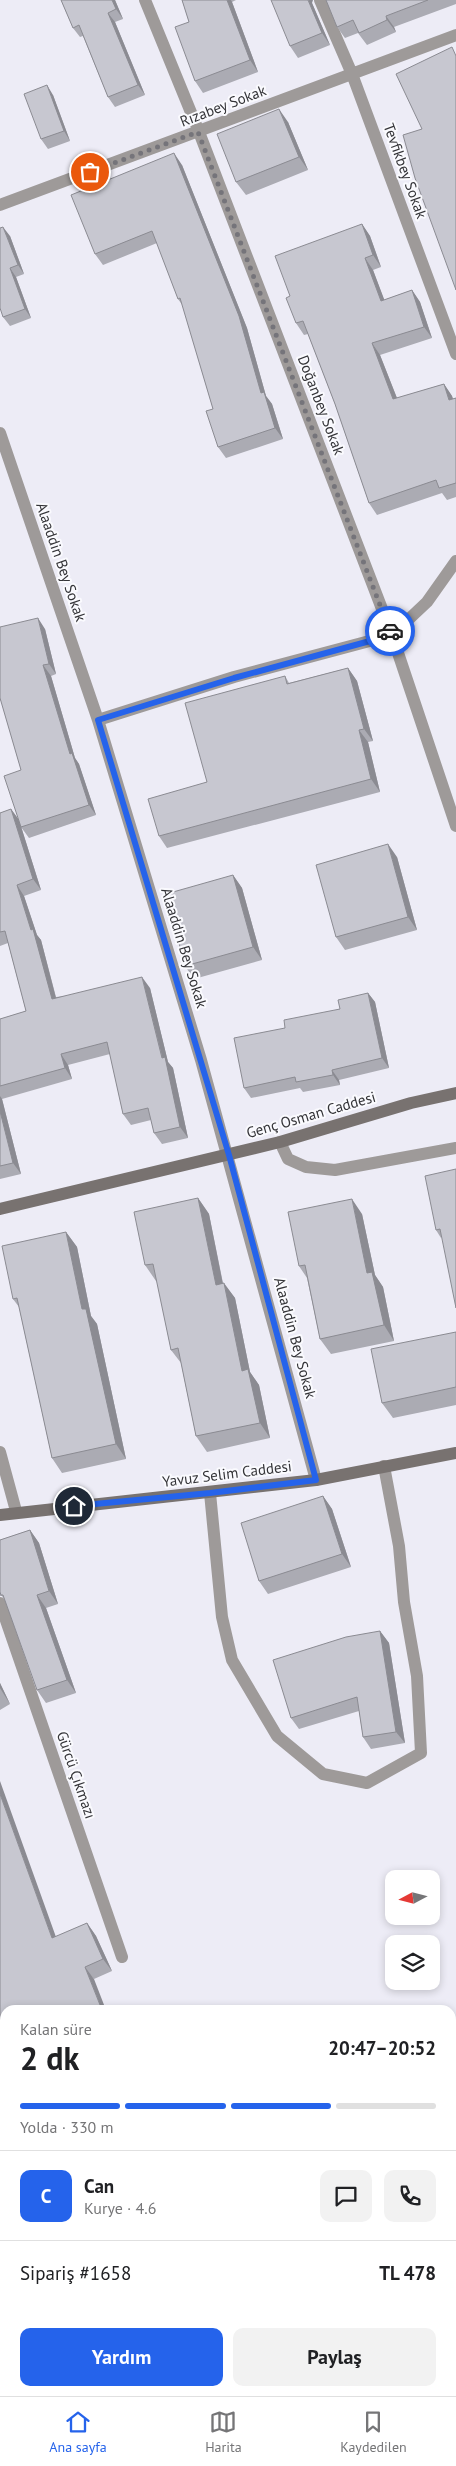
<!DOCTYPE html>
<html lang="tr">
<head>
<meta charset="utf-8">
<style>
  :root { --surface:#fff; --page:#f2f2f2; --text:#202124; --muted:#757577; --line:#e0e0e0; --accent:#2563eb }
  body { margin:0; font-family:"PT Sans",sans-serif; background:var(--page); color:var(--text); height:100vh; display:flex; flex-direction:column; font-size:19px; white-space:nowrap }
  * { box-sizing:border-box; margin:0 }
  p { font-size:16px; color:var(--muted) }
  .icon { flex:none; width:28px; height:28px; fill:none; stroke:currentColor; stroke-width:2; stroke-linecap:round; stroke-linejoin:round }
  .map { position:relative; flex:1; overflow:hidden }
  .side { position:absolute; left:0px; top:2005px; width:456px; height:391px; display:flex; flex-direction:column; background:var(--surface); border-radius:15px 15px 0 0; box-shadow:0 2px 8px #0003 }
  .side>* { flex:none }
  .needle { width:32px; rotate:263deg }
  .buttons { position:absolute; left:385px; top:1870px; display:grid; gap:10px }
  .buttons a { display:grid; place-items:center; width:55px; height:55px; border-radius:10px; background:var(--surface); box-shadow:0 2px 8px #0003; font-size:25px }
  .pin { position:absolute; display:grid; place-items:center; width:42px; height:42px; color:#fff; margin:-21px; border:2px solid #fff; border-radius:50%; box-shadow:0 1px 5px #0007 }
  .courier { position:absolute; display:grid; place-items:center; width:50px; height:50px; margin:-25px; border:4px solid #2563eb; border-radius:50%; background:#fff; color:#222; box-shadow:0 1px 6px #0007 }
  .head em { font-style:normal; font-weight:600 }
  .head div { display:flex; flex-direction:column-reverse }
  .head { display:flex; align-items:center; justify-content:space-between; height:85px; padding:0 20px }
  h1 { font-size:32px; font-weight:600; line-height:38px }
  .bar { display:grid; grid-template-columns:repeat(4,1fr); gap:8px 5px; align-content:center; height:60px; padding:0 20px }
  .bar i { height:6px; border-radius:4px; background:var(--line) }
  .bar .selected { background:var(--accent) }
  .bar p { grid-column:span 4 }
  .line { display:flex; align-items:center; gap:12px; padding:0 20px; border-top:1px solid var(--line) }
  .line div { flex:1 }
  .round { display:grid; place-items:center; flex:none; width:52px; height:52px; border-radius:10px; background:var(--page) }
  .cta { display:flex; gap:10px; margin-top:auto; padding:10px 20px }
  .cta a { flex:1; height:58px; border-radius:10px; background:var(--accent); color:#fff; font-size:20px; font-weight:600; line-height:58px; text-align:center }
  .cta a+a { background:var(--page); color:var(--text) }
  .dock { display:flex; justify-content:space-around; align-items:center; height:70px; border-top:1px solid var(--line); background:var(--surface); font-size:14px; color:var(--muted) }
  .dock a { display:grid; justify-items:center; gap:2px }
  .dock .selected { color:var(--accent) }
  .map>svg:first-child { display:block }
</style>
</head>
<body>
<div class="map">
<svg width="456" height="2396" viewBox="0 0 456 2396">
  <rect width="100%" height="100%" fill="#edecf6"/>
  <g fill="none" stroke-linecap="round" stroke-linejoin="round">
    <!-- street -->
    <path stroke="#9e9a99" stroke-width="12" d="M 145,0 L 199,132 L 392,635 L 456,826
      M 320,0 L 352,74 L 456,354
      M 0,205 L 456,35
      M 0,433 L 98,720 L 201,1060 L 316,1480
      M 98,720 L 234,677 L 392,635 L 427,602 L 456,561
      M 280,1142 L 288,1159 L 306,1167 L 335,1170 L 456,1148
      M 0,1452 L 16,1511
      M 210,1493 L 222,1617 L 232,1660 L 277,1736 L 323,1774 L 367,1783 L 421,1753 L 417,1676 L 404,1602 L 399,1546 L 384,1466
      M 0,1603 L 122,1957
      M 451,2183 L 456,2182
      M 1,2396 L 23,2391"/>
    <!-- secondary -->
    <path stroke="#787270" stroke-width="12" d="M 0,1209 L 280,1142 L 411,1103 L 456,1093
      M 0,1515 L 316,1480 L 456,1453
      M 0,2210 L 5,2222
      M 76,2391 L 78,2396"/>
  </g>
  <!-- wall -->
  <path fill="#ababb3" d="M 61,0 L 115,0 L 123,19 L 115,22 L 145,95 L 115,107 L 108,97 L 83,36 L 80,37 L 73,28 Z
    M 182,0 L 236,0 L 232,2 L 258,72 L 203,93 L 195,81 L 189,22 Z
    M 326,0 L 456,0 L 456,4 L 394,27 L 396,32 L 367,45 L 358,33 L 345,38 L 337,27 Z
    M 312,3 L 330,45 L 298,58 L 290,46 Z
    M 53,95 L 70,141 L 48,149 L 41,139 Z
    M 288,122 L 308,170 L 246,195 L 236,182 Z
    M 182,165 L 247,328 L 266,396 L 272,404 L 283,439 L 226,458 L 218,447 L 213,409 L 183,306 L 178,299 L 157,243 L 103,265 L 95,254 Z
    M 362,224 L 370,236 L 381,267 L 373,270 L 384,300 L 412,290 L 420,302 L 432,338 L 380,355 L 397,398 L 444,384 L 452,396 L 453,399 L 456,398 L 456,497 L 447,500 L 442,493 L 377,515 L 369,503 L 335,404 L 308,334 L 304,335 L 296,323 L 290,296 Z
    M 10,236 L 24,274 L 16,277 L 31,318 L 10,326 L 3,317 Z
    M 0,627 L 45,629 L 56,674 L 51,676 L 75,758 L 79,764 L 96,815 L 29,838 L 21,827 L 21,770 L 1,700 L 0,701 Z
    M 348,668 L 357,681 L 373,741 L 368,742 L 380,792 L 167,848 L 159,836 L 207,782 L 285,676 L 289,683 Z
    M 11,809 L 19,820 L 41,890 L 24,896 L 37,935 L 41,940 L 56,997 L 150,988 L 168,1062 L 173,1068 L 188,1138 L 162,1144 L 154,1133 L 151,1120 L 131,1125 L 123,1114 L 110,1054 L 68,1065 L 72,1079 L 2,1099 L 21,1174 L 0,1179 L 0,1019 L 26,1011 L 8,943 L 0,946 L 0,813 Z
    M 397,857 L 417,930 L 345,950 L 336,937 Z
    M 233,875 L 242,888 L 262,960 L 194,979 L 185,966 Z
    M 368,993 L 375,1002 L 389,1068 L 339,1080 L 340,1085 L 303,1092 L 300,1088 L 251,1098 L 244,1088 L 285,1028 L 340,1009 Z
    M 456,1169 L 441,1238 L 436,1230 Z
    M 198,1198 L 209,1214 L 223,1283 L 235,1298 L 250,1372 L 259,1385 L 270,1438 L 207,1452 L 196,1436 L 181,1363 L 171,1350 L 157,1281 L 156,1281 L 145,1265 Z
    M 362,1214 L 375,1275 L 383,1287 L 394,1341 L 331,1354 L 320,1339 L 307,1278 L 299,1266 Z
    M 66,1232 L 77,1247 L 91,1316 L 97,1324 L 126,1459 L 62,1473 L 52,1458 L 19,1307 L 13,1299 Z
    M 456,1332 L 456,1405 L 393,1418 L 382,1403 Z
    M 323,1496 L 332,1509 L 351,1567 L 268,1594 L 259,1581 Z
    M 30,1530 L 39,1543 L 58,1604 L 46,1608 L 76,1693 L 46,1703 L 37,1690 L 6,1602 L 2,1596 L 0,1596 L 0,1540 Z
    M 380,1631 L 389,1643 L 405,1743 L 371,1749 L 363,1737 L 359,1711 L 299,1729 L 291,1718 Z
    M 0,1683 L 10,1704 L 0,1710 Z
    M 87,1923 L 96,1936 L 112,1971 L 94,1979 L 56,1937 Z
    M 122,2391 L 139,2391 L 125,2396 Z"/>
  <!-- shaded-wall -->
  <path fill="#8b8b92" d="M 112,0 L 115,0 L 123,19 L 116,9 Z
    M 227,0 L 231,0 L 232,2 L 258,72 L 250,60 Z
    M 308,0 L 313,0 L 312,3 L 330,45 L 322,33 Z
    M 108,13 L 115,22 L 145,95 L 138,85 Z
    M 386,16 L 394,27 L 396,32 L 387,20 Z
    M 47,85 L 53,95 L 70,141 L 64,131 Z
    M 279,109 L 288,122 L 308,170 L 299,157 Z
    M 174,153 L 182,165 L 247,328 L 266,396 L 272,404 L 283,439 L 275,428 L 261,393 Z
    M 362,224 L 370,236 L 381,267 L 373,255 Z
    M 3,227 L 10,236 L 24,274 L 18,265 Z
    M 365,258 L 373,270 L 389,312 L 381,301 Z
    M 10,268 L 16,277 L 31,318 L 25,309 Z
    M 412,290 L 420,302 L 432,338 L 424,327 Z
    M 372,343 L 380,355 L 402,411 L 393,399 Z
    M 444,384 L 452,396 L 456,409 L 449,400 Z
    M 38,618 L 45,629 L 56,674 L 49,664 Z
    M 43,665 L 51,676 L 75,758 L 79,764 L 96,815 L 89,805 L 70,754 Z
    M 348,668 L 357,681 L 373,741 L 364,729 Z
    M 359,730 L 368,742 L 380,792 L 371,779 Z
    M 11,809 L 19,820 L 41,890 L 33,879 Z
    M 388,844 L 397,857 L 417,930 L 408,917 Z
    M 233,875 L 242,888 L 262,960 L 253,947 Z
    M 17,885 L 24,896 L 37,935 L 41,940 L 59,1010 L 52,999 L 31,930 Z
    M 142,977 L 150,988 L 168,1062 L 173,1068 L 188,1138 L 180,1127 Z
    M 368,993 L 375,1002 L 389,1068 L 382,1058 Z
    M 61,1054 L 68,1065 L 72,1079 L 65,1068 Z
    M 332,1070 L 339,1080 L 340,1085 L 333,1075 Z
    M 0,1096 L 2,1099 L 21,1174 L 13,1163 L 0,1111 Z
    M 198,1198 L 209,1214 L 226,1300 L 216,1285 Z
    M 352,1199 L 362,1214 L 375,1275 L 383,1287 L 394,1341 L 384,1325 L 367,1273 Z
    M 66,1232 L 77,1247 L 91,1316 L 97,1324 L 126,1459 L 116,1444 L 82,1309 Z
    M 224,1283 L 235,1298 L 250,1372 L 259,1385 L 270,1438 L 260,1423 L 242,1371 Z
    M 323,1496 L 332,1509 L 351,1567 L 342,1554 Z
    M 30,1530 L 39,1543 L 58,1604 L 49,1591 Z
    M 37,1595 L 46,1608 L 76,1693 L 67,1680 Z
    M 380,1631 L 389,1643 L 405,1743 L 396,1732 Z
    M 0,1683 L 10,1704 L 0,1688 Z
    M 0,1781 L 61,1951 L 52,1938 L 0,1794 Z
    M 87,1923 L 96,1936 L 112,1971 L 103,1959 Z
    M 85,1967 L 94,1979 L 106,2010 L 102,2010 Z"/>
  <!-- building -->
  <path fill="#c7c7d0" stroke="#8b8b92" d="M 61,0 L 112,0 L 116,9 L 108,13 L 138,85 L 108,97 L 79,25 L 73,28 Z
    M 182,0 L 227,0 L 250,60 L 195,81 L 175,27 L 189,22 Z
    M 271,0 L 308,0 L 322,33 L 290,46 Z
    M 326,0 L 428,0 L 386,16 L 387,20 L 359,33 L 353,20 L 337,27 Z
    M 452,47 L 456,56 L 456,290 L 415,178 L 403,135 L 422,129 L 396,74 Z
    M 47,85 L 64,131 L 41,139 L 24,94 Z
    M 279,109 L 299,157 L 236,182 L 217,134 Z
    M 174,153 L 239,316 L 261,393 L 264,392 L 275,428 L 218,447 L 206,411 L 213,409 L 180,298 L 178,299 L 152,231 L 95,254 L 71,195 Z
    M 362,224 L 373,255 L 365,258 L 381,301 L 412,290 L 424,327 L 372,343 L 393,399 L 444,384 L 449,400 L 456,398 L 456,483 L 439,488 L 436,480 L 369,503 L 335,404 L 303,321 L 296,323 L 286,298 L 290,296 L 275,256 Z
    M 3,227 L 18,265 L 10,268 L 25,309 L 3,317 L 0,308 L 0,228 Z
    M 38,618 L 49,664 L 43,665 L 70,754 L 72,753 L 89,805 L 21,827 L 4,776 L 21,770 L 0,698 L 0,627 Z
    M 348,668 L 364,729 L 359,730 L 371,779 L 159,836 L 148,799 L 207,782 L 185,703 L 285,676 L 287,684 Z
    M 11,809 L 33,879 L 17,885 L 31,930 L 33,929 L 52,999 L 142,977 L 162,1058 L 165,1057 L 180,1127 L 154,1133 L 148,1108 L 123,1114 L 107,1042 L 61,1054 L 65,1068 L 0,1086 L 0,1019 L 26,1011 L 5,931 L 0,932 L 0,813 Z
    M 388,844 L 408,917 L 336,937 L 316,865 Z
    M 233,875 L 253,947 L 185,966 L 166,894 Z
    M 368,993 L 382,1058 L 332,1070 L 333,1075 L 296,1082 L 295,1077 L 244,1088 L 234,1038 L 285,1028 L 284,1020 L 340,1009 L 338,1000 Z
    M 0,1111 L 13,1163 L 0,1166 Z
    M 456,1169 L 456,1308 L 440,1229 L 436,1230 L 425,1176 Z
    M 198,1198 L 216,1285 L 224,1283 L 242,1371 L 248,1369 L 260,1423 L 196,1436 L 178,1348 L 171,1350 L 153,1264 L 145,1265 L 134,1212 Z
    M 352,1199 L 367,1273 L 372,1272 L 384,1325 L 320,1339 L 305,1265 L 299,1266 L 288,1212 Z
    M 66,1232 L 82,1309 L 86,1309 L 116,1444 L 52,1458 L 17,1298 L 13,1299 L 2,1246 Z
    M 456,1332 L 456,1387 L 382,1403 L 371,1349 Z
    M 323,1496 L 342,1554 L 259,1581 L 241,1523 Z
    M 30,1530 L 49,1591 L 37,1595 L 67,1680 L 37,1690 L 3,1595 L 1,1595 L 0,1592 L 0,1540 Z
    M 380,1631 L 396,1732 L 363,1737 L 357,1697 L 291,1718 L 273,1660 L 346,1637 Z
    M 0,1794 L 52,1938 L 87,1923 L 103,1959 L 85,1967 L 102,2010 L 5,2010 L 5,2106 L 0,2093 Z"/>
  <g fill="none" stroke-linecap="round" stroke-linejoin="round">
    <!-- done -->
    <path stroke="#75747a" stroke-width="5" stroke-dasharray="0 9" d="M 90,172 L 198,132 L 390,631"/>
    <!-- route -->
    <path stroke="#2563eb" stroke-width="6" d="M 74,1506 L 210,1493 L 316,1480 L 229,1155 L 98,720 L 234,678 L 392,635 L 390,631"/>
  </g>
  <g text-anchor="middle" stroke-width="4" stroke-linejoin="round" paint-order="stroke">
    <!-- street labels -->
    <g font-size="15" fill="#343438" stroke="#fafafe">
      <text transform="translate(223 106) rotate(-21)" y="5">Rızabey Sokak</text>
      <text transform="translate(405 171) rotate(70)" y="5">Tevfikbey Sokak</text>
      <text transform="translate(321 405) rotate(69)" y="5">Doğanbey Sokak</text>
      <text transform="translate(61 562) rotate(71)" y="5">Alaaddin Bey Sokak</text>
      <text transform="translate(184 948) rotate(73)" y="5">Alaaddin Bey Sokak</text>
      <text transform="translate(311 1115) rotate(-16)" y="5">Genç Osman Caddesi</text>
      <text transform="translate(295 1338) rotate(75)" y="5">Alaaddin Bey Sokak</text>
      <text transform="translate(227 1474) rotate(-7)" y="5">Yavuz Selim Caddesi</text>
      <text transform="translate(76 1775) rotate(71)" y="5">Gürcü Çıkmazı</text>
    </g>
  </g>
</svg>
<div class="buttons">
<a><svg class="needle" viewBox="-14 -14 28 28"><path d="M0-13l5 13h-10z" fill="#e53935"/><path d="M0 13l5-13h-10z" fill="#757577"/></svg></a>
<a><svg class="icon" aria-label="layers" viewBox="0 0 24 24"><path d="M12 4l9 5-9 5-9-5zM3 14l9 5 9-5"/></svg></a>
</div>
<div class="pin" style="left:90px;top:172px;background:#ea580c"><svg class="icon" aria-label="bag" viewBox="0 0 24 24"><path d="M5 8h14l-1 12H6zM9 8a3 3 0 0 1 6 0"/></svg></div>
<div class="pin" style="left:74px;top:1506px;background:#1f2937"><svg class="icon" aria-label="home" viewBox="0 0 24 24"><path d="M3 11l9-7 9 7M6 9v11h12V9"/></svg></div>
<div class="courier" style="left:390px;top:631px"><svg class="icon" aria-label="car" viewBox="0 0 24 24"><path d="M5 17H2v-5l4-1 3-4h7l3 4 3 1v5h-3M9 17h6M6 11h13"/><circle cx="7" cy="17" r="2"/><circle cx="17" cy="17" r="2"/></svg></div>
<section class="side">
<div class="head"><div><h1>2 dk</h1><p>Kalan süre</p></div><em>20:47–20:52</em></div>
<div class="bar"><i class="selected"></i><i class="selected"></i><i class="selected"></i><i></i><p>Yolda · 330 m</p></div>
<div class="line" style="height:90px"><b class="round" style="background:var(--accent);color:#fff">C</b><div><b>Can</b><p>Kurye · 4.6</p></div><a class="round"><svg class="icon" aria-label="chat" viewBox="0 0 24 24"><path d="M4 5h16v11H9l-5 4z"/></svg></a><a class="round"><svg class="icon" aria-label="phone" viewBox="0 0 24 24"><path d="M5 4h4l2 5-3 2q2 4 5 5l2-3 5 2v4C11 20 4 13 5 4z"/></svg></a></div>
<div class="line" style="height:65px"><div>Sipariş #1658</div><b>TL 478</b></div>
<div class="cta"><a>Yardım</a><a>Paylaş</a></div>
</section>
</div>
<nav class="dock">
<a class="selected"><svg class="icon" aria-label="home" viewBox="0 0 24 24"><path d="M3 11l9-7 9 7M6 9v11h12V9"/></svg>Ana sayfa</a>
<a><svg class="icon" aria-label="map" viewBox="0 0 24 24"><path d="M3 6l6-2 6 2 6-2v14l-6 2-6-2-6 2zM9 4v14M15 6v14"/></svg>Harita</a>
<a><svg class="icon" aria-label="saved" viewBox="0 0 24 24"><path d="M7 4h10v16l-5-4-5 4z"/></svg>Kaydedilen</a>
</nav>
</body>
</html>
